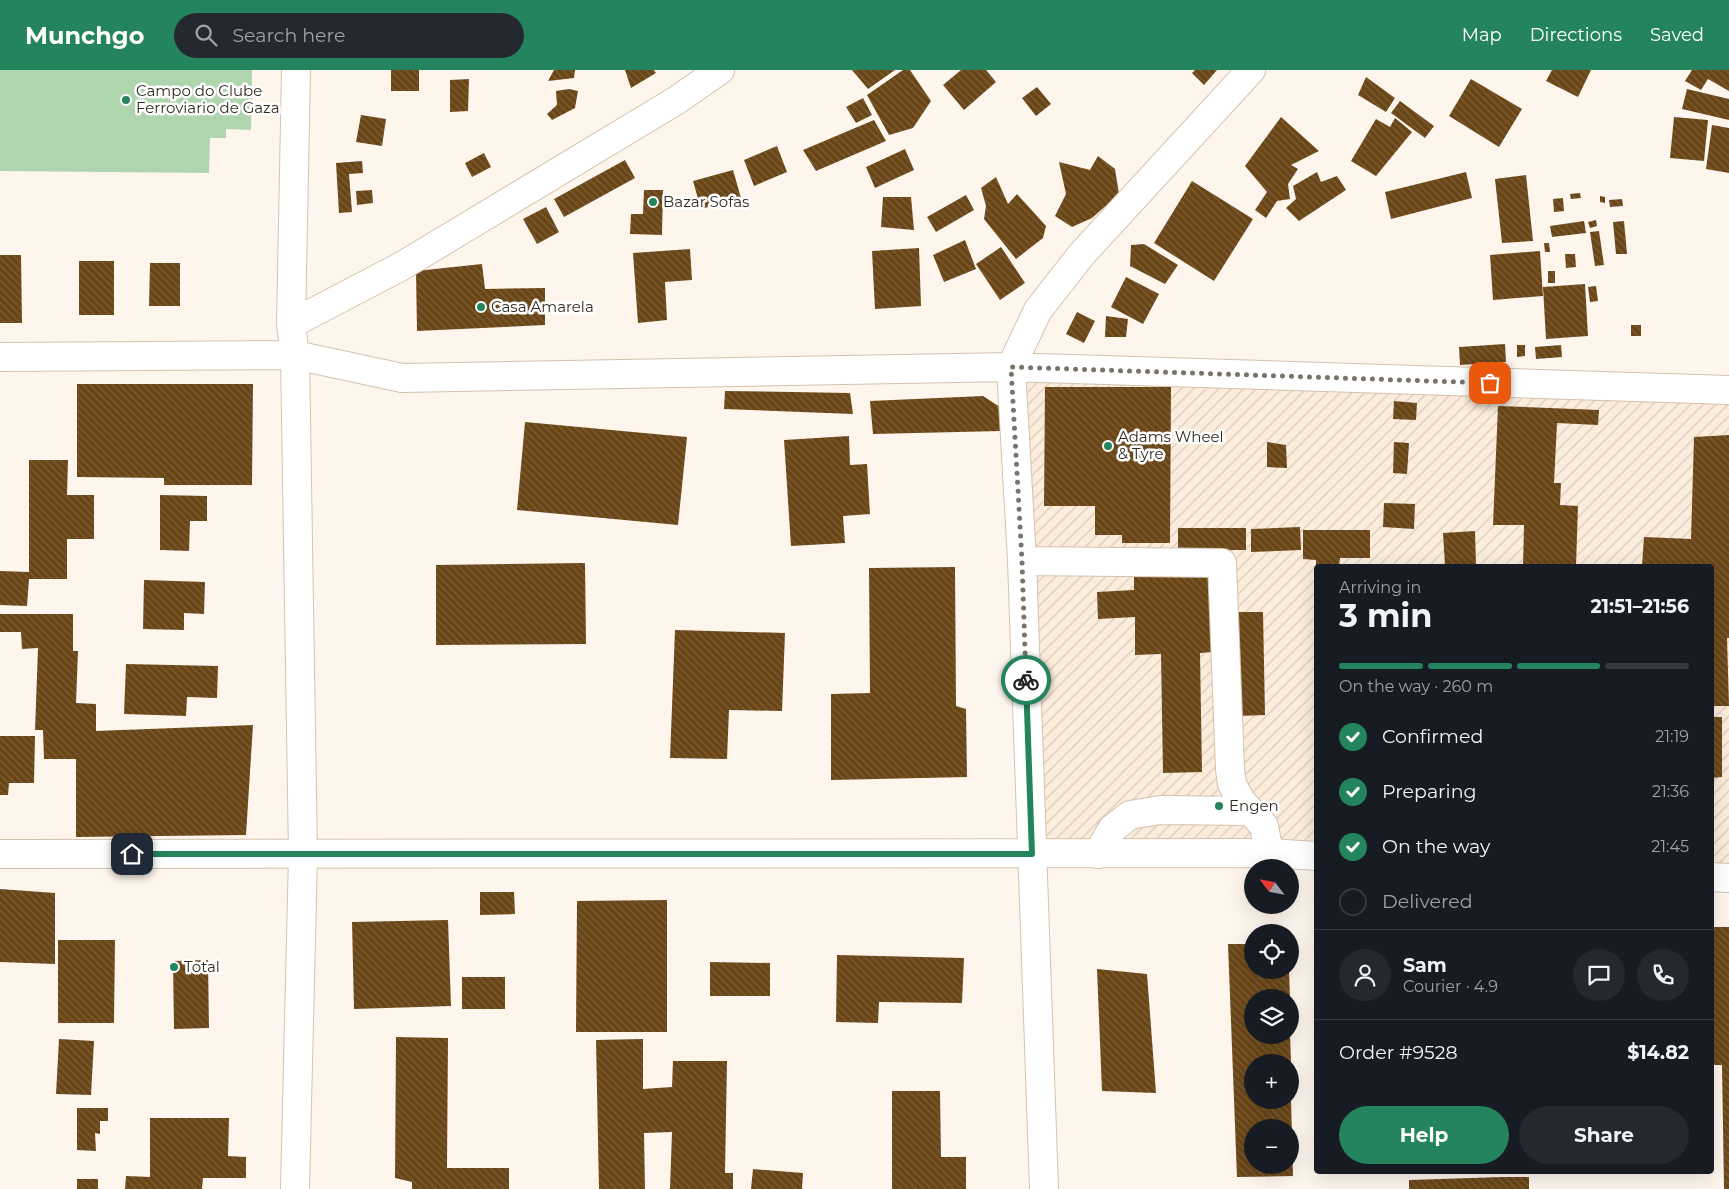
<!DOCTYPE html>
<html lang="en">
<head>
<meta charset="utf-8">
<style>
  :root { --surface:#171b24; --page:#242831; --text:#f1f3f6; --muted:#9ea1a6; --line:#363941; --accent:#24845d }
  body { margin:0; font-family:Montserrat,sans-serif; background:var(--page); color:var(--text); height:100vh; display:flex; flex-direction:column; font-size:19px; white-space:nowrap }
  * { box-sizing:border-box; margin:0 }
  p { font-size:16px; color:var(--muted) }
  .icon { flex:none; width:28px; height:28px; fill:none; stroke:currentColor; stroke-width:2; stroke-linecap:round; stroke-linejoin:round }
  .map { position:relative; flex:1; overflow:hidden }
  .details { position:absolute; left:1314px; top:494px; width:400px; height:610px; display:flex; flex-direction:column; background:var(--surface); border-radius:5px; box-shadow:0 5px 20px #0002 }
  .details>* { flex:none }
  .needle { width:32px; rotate:302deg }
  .controls { position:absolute; left:1244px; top:789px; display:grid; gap:10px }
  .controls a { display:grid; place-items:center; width:55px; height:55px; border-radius:50%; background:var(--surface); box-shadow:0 5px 20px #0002; font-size:25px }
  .pin { position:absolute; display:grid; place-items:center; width:42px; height:42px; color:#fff; margin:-21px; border-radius:10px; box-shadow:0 2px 8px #0006 }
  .courier { position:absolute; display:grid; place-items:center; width:50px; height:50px; margin:-25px; border:4px solid #24845d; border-radius:50%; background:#fff; color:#222; box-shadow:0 1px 6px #0007 }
  .overview em { font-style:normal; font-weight:700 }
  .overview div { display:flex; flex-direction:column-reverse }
  .overview { display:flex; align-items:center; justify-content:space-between; height:85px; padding:0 25px }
  h1 { font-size:32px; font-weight:700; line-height:38px }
  .bar { display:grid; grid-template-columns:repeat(4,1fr); gap:8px 5px; align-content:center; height:60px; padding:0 25px }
  .bar i { height:6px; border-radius:4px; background:var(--line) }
  .bar .active { background:var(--accent) }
  .bar p { grid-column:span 4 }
  .line { display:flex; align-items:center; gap:12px; padding:0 25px; border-top:1px solid var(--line) }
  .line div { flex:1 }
  .round { display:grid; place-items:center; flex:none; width:52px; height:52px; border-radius:26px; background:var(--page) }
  ol { padding:0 25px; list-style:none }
  li { display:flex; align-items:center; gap:15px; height:55px }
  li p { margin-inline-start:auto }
  li .icon { padding:5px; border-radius:50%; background:var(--accent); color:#fff; stroke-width:4 }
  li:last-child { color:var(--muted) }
  li i { width:28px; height:28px; border:2px solid var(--line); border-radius:50% }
  .primary-button { display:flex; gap:10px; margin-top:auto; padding:10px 25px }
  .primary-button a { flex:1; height:58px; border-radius:30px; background:var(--accent); color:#fff; font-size:20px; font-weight:700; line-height:58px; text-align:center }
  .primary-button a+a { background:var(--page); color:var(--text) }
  header { display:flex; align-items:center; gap:30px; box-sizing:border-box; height:70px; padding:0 25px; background:var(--accent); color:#fff }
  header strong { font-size:24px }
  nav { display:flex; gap:28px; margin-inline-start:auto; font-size:18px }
  .search { width:350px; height:45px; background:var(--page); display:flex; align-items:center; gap:12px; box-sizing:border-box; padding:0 18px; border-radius:28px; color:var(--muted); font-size:19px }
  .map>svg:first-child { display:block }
</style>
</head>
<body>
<header>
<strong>Munchgo</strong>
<div class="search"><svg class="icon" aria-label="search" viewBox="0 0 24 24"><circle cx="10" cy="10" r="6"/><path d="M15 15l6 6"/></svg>Search here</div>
<nav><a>Map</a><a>Directions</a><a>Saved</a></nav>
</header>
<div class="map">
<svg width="1729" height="1119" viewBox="0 0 1729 1119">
  <defs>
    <pattern id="industrial-furrows" width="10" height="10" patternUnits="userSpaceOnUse" patternTransform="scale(1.25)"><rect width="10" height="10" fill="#fcecdc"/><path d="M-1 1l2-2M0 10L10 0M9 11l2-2" fill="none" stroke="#d8cbbd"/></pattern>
    <pattern id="building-back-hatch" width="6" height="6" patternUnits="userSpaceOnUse" patternTransform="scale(1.25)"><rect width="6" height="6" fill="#6a4617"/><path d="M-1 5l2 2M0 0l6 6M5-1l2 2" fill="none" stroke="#7c5e38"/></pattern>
  </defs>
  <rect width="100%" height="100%" fill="#fef6ed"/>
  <!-- industrial -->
  <path fill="url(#industrial-furrows)" d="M 1011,297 L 1729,333 L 1729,801 L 1711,801 L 1711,496 L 1316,496 L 1316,791 L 1032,784 Z"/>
  <!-- green -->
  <path fill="#afd5af" d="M 0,0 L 252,0 L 251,60 L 226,59 L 226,68 L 210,68 L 209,103 L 0,101 Z"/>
  <!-- building -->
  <path fill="url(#building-back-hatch)" fill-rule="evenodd" d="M 391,0 L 419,0 L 419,21 L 391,21 Z
    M 554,0 L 575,0 L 574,8 L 548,11 Z
    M 625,0 L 654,0 L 656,3 L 631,18 Z
    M 852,0 L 895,0 L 868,19 Z
    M 903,0 L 910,0 L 931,31 L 913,58 L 889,65 L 867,25 Z
    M 961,0 L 986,0 L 996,12 L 964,40 L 943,15 Z
    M 1195,0 L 1217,0 L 1204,15 L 1192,3 Z
    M 1552,0 L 1591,0 L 1578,27 L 1546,11 Z
    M 1692,0 L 1729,0 L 1729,21 L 1708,9 L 1701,20 L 1685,11 Z
    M 1366,7 L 1395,28 L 1386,42 L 1358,25 Z
    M 469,9 L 468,41 L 450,42 L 450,10 Z
    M 1471,9 L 1522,39 L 1499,77 L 1449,46 Z
    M 1037,17 L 1051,34 L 1036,46 L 1022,28 Z
    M 569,19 L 578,21 L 575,38 L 552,50 L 547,44 L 557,35 L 556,21 Z
    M 1687,19 L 1729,29 L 1729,50 L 1682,39 Z
    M 863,28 L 872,45 L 856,53 L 846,37 Z
    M 1400,31 L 1434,56 L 1425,68 L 1391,43 Z
    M 361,45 L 386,49 L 382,76 L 356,72 Z
    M 1281,47 L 1319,81 L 1291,95 L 1298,99 L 1288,114 L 1290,129 L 1277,131 L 1266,148 L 1255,140 L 1267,122 L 1245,96 Z
    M 1674,47 L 1708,50 L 1704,91 L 1670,88 Z
    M 1395,48 L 1412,62 L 1376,106 L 1351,91 L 1376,49 L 1390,57 Z
    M 874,50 L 886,71 L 816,101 L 803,80 Z
    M 1712,55 L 1729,58 L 1729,103 L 1706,99 Z
    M 777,76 L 787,102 L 754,116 L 744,90 Z
    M 905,79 L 914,100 L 875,118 L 866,97 Z
    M 484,83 L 491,97 L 472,107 L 465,93 Z
    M 1098,86 L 1115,99 L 1119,124 L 1092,148 L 1072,157 L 1055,146 L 1066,124 L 1059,92 L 1090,100 Z
    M 625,90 L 635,108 L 564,147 L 554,129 Z
    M 362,91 L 363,103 L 349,104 L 352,142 L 339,143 L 336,93 Z
    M 733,100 L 741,128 L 701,139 L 693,111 Z
    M 1317,102 L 1321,112 L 1337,106 L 1346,120 L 1299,151 L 1286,138 L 1296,129 L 1293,116 Z
    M 1466,102 L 1472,128 L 1391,149 L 1385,122 Z
    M 1526,105 L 1533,171 L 1502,173 L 1495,109 Z
    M 996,107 L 1008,134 L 1017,124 L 1046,156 L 1043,168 L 1016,189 L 984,149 L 986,136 L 981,118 Z
    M 1192,111 L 1253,149 L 1214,211 L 1154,173 Z
    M 372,120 L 373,133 L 357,135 L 356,121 Z
    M 644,120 L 663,120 L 662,165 L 630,164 L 631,144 L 643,144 Z
    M 1580,123 L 1581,128 L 1571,129 L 1570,124 Z
    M 966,125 L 974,140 L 936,162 L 927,147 Z
    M 1600,126 L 1605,127 L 1605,133 L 1600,132 Z
    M 883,127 L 911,127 L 914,160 L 881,157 Z
    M 1563,128 L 1564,141 L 1554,142 L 1553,129 Z
    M 1622,129 L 1623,136 L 1610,137 L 1609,130 Z
    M 546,137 L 559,162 L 537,174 L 523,149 Z
    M 1596,150 L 1597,156 L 1590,158 L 1588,152 Z
    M 1584,151 L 1586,163 L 1552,167 L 1550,156 Z
    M 1624,151 L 1627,184 L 1616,184 L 1613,152 Z
    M 1599,161 L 1604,195 L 1595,196 L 1590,162 Z
    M 965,170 L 976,199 L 944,212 L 933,185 Z
    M 1544,173 L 1549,173 L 1550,182 L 1545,182 Z
    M 1144,174 L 1178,195 L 1165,214 L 1130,196 L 1131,175 Z
    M 1001,177 L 1025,213 L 1000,230 L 976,194 Z
    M 919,178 L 921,236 L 875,239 L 872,181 Z
    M 690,179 L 692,210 L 665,212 L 667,250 L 638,253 L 633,183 Z
    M 1540,181 L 1543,226 L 1493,230 L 1490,185 Z
    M 1565,184 L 1575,184 L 1576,197 L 1566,198 Z
    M 0,185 L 21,185 L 22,253 L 0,253 Z
    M 79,191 L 114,191 L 114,245 L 79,245 Z
    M 150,193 L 180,193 L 180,236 L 149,236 Z
    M 482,194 L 485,219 L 545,218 L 545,255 L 417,261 L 416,201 Z
    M 1548,201 L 1555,201 L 1555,213 L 1548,213 Z
    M 1126,207 L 1159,224 L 1143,254 L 1111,237 Z
    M 1585,214 L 1588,266 L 1546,269 L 1543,217 Z
    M 1596,216 L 1598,231 L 1590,232 L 1588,217 Z
    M 1077,242 L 1095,251 L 1084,273 L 1066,264 Z
    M 1106,246 L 1128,249 L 1126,267 L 1105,267 Z
    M 1631,255 L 1641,255 L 1641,266 L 1631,266 Z
    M 1505,274 L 1506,292 L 1460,295 L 1459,277 Z
    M 1517,275 L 1525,275 L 1525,286 L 1517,287 Z
    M 1561,275 L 1562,287 L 1536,289 L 1535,277 Z
    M 77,314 L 253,314 L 252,415 L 164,415 L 164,408 L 77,407 Z
    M 1045,317 L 1171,317 L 1170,473 L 1122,473 L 1122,465 L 1095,465 L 1095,436 L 1044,436 Z
    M 725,321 L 850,323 L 853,344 L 724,339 Z
    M 983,326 L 1000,337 L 1001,361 L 873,364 L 870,331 Z
    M 1394,331 L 1417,333 L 1416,350 L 1393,349 Z
    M 1498,336 L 1599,340 L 1598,355 L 1557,353 L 1554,413 L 1561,413 L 1560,435 L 1578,436 L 1576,496 L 1523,496 L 1524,455 L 1493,455 Z
    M 525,352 L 687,367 L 678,455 L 517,440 Z
    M 1729,365 L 1729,568 L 1727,568 L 1729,636 L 1711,636 L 1711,496 L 1642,496 L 1644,467 L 1691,469 L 1694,367 Z
    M 849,366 L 850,395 L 867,394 L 870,444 L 843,446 L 845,473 L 791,476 L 784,370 Z
    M 1267,372 L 1286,375 L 1287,398 L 1267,397 Z
    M 1394,372 L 1409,373 L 1407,404 L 1393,403 Z
    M 29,390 L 68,390 L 67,425 L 94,425 L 94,469 L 67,469 L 67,509 L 29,509 L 27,536 L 0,535 L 0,501 L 29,502 Z
    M 160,425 L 207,426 L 207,451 L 190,451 L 189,481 L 160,480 Z
    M 1384,433 L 1415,434 L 1414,459 L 1383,457 Z
    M 1300,457 L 1301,480 L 1251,482 L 1251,459 Z
    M 1178,458 L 1246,458 L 1246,480 L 1178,480 Z
    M 1303,460 L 1370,460 L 1370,488 L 1340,488 L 1339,496 L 1316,496 L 1316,490 L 1303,489 Z
    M 1475,461 L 1476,496 L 1445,496 L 1443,463 Z
    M 585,493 L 586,574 L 436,575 L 436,495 Z
    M 955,497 L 956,636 L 966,639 L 967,707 L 831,710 L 831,624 L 870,623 L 869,498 Z
    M 1211,498 L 1212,582 L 1200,583 L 1202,702 L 1163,703 L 1161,584 L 1135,585 L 1135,547 L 1098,549 L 1097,522 L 1134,520 L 1134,500 Z
    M 144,510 L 205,512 L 204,544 L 184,543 L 184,560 L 143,559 Z
    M 1236,542 L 1263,542 L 1265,645 L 1238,646 Z
    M 0,544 L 73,544 L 73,581 L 78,581 L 76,633 L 96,634 L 96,661 L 253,655 L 246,765 L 76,767 L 76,689 L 44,689 L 43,660 L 35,660 L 38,578 L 22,579 L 21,562 L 0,562 Z
    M 675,560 L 785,563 L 782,641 L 729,640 L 727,689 L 670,688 Z
    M 126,594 L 218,596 L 217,628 L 187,627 L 186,646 L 124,644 Z
    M 1711,647 L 1722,647 L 1722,707 L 1711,708 Z
    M 0,666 L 35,666 L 34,713 L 9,713 L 8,725 L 0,725 Z
    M 0,819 L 55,823 L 55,894 L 0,892 Z
    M 480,822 L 514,822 L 515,844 L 480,845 Z
    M 667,830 L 667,962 L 576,962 L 577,831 Z
    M 448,850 L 451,936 L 354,939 L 352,852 Z
    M 1711,857 L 1729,857 L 1729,1119 L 1724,1119 L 1722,995 L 1711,995 Z
    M 58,870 L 115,870 L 114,953 L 58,953 Z
    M 1228,874 L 1252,874 L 1252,900 L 1289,900 L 1290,928 L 1252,928 L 1252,965 L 1290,965 L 1291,992 L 1252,992 L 1252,1030 L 1291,1030 L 1293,1106 L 1237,1107 ZM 1252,1058 L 1290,1058 L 1290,1095 L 1252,1095 Z
    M 837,885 L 964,888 L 962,933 L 879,932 L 878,953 L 836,952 Z
    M 208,890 L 209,958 L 174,959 L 173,891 Z
    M 710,892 L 770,893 L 770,926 L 710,926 Z
    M 1097,899 L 1147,904 L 1156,1023 L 1102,1021 Z
    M 462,907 L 505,907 L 505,939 L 462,939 Z
    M 396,967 L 448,968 L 447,1098 L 509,1098 L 509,1119 L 412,1119 L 412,1112 L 395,1108 Z
    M 59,969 L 94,971 L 91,1025 L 56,1024 Z
    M 643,969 L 643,1019 L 672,1017 L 673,991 L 727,991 L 725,1103 L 733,1103 L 733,1119 L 670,1119 L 672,1062 L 644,1063 L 645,1119 L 599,1119 L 596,970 Z
    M 892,1021 L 940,1021 L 941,1087 L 966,1087 L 966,1119 L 892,1119 Z
    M 77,1038 L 108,1038 L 108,1051 L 100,1051 L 100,1064 L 95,1063 L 96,1081 L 77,1080 Z
    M 150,1048 L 229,1048 L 228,1086 L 246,1087 L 246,1108 L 203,1108 L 202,1119 L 125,1119 L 126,1106 L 150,1107 Z
    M 753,1099 L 803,1103 L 802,1119 L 751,1119 Z
    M 1502,1107 L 1529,1107 L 1529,1119 L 1409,1119 L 1409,1110 Z
    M 77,1109 L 98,1109 L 98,1119 L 77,1119 Z"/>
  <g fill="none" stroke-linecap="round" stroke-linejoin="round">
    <defs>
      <path id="minor" d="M 291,254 L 400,197 L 450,167 L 677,30 L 720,0
        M 0,287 L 295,285 L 402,308 L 1011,297 L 1729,320
        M 1022,491 L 1222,493 L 1230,699 L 1232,714 L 1241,731 L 1264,756 L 1269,783
        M 1098,784 L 1112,759 L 1130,745 L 1160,740 L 1250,741
        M 295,1119 L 303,785 L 295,285 L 291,254 L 296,0
        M 1044,1119 L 1022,491 L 1011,297 L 1038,240 L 1082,184 L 1251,0"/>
      <path id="highway" d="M 0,784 L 1269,783 L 1316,786
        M 1711,807 L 1729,808"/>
    </defs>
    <!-- minor casing -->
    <use href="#minor" stroke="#d5c2ad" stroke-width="30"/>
    <!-- highway casing -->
    <use href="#highway" stroke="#d5c2ad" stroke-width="30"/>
    <!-- minor -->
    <use href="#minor" stroke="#fff" stroke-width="28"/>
    <!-- highway -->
    <use href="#highway" stroke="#fff" stroke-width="28"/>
  </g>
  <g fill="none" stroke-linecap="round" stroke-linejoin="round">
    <!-- done -->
    <path stroke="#7a736a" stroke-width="5" stroke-dasharray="0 9" d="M 1026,610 L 1022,491 L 1011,297 L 1490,313"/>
    <!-- route -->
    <path stroke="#24845d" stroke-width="6" d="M 132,784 L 1032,784 L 1026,610"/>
  </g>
  <!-- markers -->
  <g fill="#24845d" stroke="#fff" stroke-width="2">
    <circle cx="126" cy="30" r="5"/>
    <circle cx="653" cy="132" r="5"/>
    <circle cx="481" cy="237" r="5"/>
    <circle cx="1108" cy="376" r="5"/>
    <circle cx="1219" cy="736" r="5"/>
    <circle cx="174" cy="897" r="5"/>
  </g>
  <g text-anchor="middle" stroke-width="5" stroke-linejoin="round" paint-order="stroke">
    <!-- poi labels -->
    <g font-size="15" fill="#332c24" stroke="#fff" text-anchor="start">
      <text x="136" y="26">Campo do Clube<tspan x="136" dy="17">Ferroviario de Gaza</tspan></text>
      <text x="663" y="137">Bazar Sofas</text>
      <text x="491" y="242">Casa Amarela</text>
      <text x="1118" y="372">Adams Wheel<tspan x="1118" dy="17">&amp; Tyre</tspan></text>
      <text x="1229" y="741">Engen</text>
      <text x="184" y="902">Total</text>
    </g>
  </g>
</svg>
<div class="controls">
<a><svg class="needle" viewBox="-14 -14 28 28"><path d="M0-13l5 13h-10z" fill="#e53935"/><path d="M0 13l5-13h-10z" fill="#9ea1a6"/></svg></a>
<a><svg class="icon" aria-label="locate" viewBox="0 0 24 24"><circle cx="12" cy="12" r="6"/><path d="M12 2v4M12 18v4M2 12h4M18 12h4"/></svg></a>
<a><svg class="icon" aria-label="layers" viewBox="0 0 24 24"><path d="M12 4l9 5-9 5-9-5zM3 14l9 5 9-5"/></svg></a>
<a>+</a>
<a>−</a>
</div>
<div class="pin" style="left:1490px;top:313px;background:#ea580c"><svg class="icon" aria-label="bag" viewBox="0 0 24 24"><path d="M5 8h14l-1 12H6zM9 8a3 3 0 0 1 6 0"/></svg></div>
<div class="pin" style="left:132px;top:784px;background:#1f2937"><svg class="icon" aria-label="home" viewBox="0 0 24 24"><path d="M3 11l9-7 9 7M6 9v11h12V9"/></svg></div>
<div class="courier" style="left:1026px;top:610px"><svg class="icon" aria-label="bike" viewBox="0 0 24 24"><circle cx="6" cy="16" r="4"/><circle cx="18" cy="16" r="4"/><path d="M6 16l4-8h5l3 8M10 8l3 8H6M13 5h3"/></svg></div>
<section class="details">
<div class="overview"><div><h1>3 min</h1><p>Arriving in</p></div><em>21:51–21:56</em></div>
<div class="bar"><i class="active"></i><i class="active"></i><i class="active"></i><i></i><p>On the way · 260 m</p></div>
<ol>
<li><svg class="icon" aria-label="check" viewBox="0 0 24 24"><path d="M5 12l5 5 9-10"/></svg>Confirmed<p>21:19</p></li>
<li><svg class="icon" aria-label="check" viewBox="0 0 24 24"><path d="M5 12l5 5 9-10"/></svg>Preparing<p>21:36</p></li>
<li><svg class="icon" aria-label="check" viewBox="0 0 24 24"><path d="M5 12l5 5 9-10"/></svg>On the way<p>21:45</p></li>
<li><i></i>Delivered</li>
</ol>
<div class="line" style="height:90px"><a class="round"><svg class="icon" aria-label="person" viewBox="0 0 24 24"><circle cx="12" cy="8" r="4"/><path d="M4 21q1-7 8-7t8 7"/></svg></a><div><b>Sam</b><p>Courier · 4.9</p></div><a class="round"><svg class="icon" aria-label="chat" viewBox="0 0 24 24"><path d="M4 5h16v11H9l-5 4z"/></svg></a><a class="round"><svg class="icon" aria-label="phone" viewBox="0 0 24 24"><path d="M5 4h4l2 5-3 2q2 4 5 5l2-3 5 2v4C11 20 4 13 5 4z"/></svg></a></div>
<div class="line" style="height:65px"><div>Order #9528</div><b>$14.82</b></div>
<div class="primary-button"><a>Help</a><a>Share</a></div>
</section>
</div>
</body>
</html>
